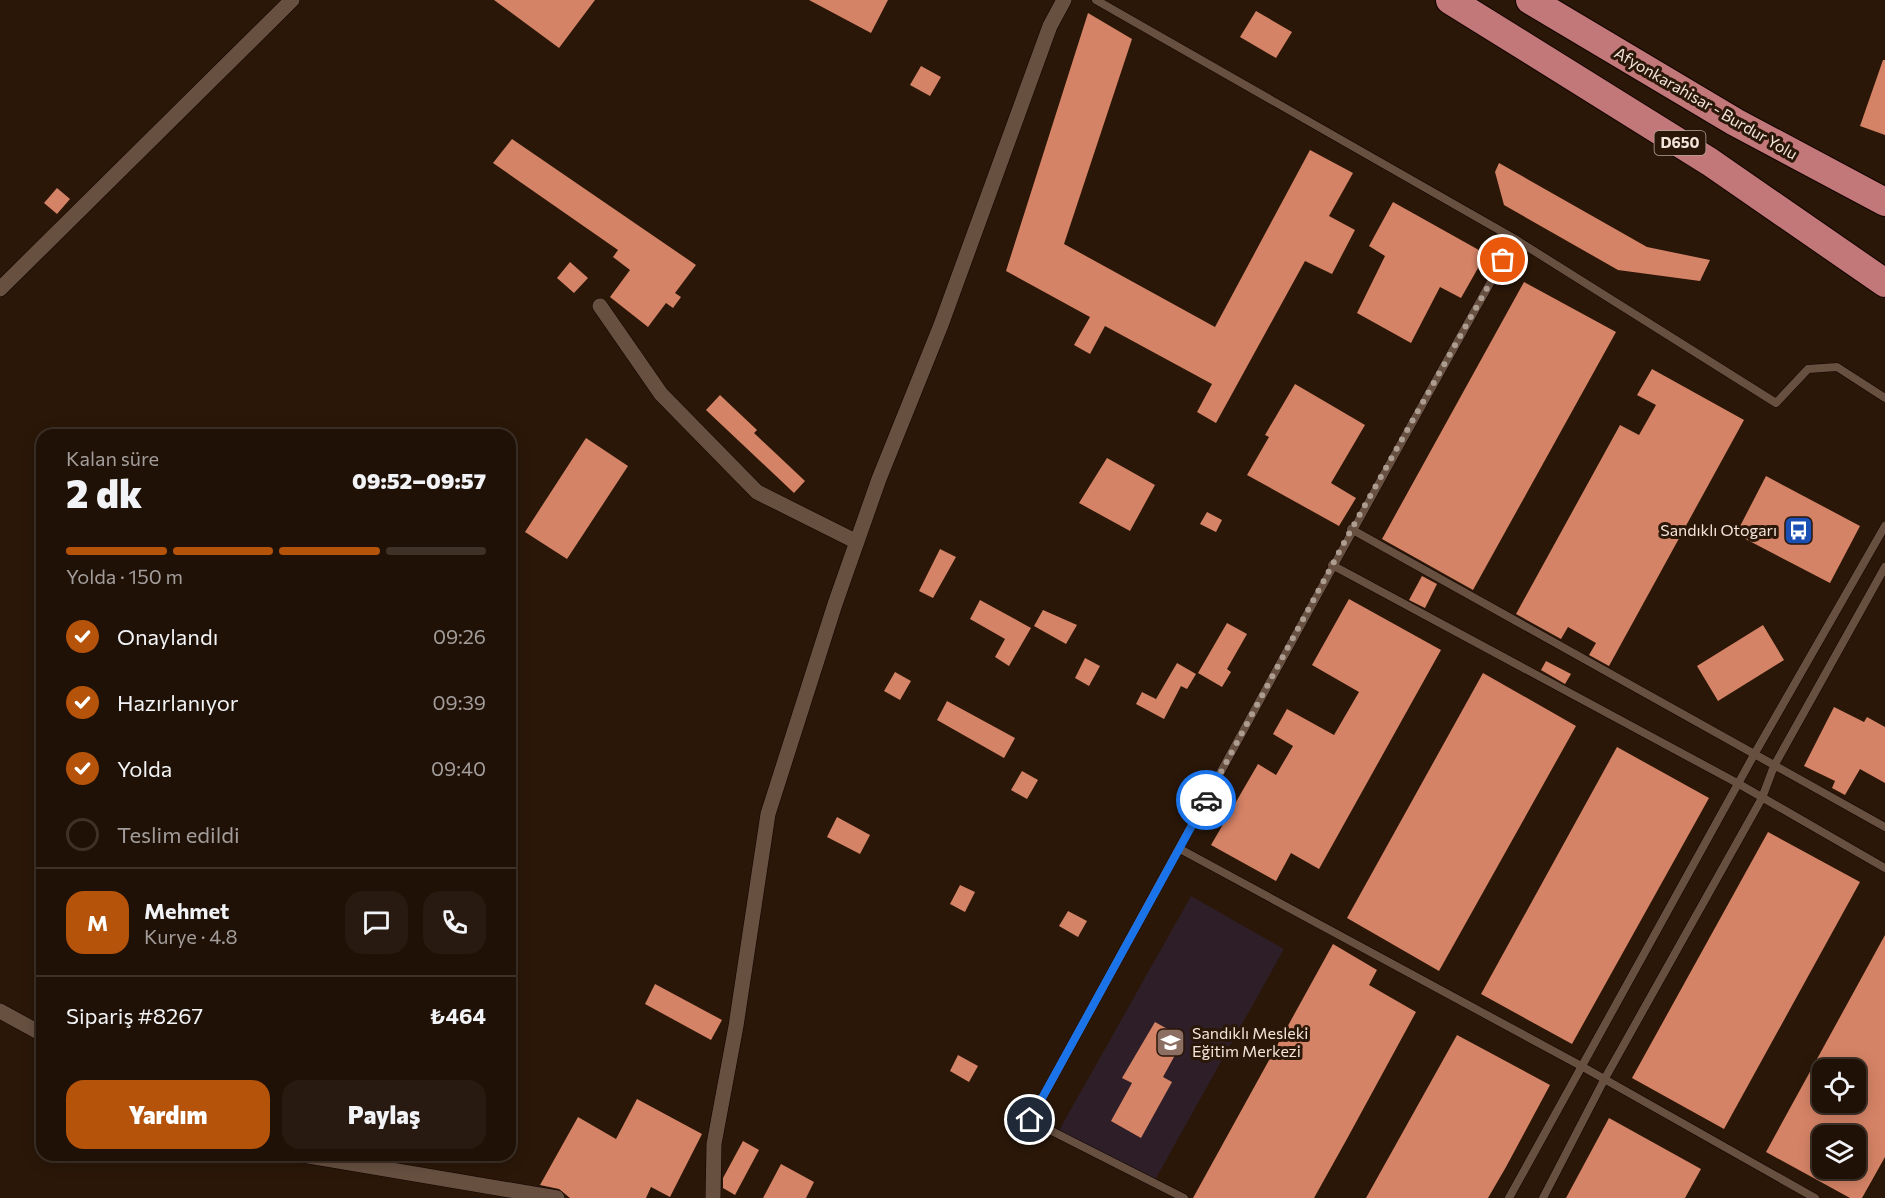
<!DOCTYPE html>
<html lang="tr">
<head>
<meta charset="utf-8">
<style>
  :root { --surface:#201106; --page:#281a10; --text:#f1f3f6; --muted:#a29d9b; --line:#3d3128; --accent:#b45309 }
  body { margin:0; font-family:Commissioner,sans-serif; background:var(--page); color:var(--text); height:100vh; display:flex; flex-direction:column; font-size:22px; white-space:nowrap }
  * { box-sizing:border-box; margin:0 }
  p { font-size:20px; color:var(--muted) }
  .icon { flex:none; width:33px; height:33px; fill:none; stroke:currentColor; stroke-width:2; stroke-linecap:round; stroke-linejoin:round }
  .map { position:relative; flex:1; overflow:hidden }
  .details { position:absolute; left:36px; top:429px; width:480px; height:732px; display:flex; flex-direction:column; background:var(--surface); border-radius:18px; box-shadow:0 3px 15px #0003,0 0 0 2px var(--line) }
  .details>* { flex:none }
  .tools { position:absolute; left:1812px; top:1059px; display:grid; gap:12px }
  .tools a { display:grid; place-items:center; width:54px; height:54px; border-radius:12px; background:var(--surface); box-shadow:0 3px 15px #0003,0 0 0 2px var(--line); font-size:30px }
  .pin { position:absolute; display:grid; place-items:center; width:51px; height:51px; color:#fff; margin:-26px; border:3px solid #fff; border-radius:50%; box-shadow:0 2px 6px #0007 }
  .courier { position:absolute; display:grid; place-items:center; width:60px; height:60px; margin:-30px; border:4px solid #1a73e8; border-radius:50%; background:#fff; color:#222; box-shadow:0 2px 8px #0007 }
  .head em { font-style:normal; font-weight:800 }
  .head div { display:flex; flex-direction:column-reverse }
  .head { display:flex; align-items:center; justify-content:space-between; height:102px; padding:0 30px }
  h1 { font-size:39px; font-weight:800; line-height:45px }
  .bar { display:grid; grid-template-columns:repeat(4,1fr); gap:9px 6px; align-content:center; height:72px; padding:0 30px }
  .bar i { height:8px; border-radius:4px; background:var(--line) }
  .bar .selected { background:var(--accent) }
  .bar p { grid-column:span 4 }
  .line { display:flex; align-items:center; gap:15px; padding:0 30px; border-top:2px solid var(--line) }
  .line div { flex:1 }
  .round { display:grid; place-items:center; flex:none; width:63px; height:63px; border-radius:18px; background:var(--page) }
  ol { padding:0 30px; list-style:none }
  li { display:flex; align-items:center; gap:18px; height:66px }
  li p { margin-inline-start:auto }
  li .icon { padding:6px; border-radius:50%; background:var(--accent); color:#fff; stroke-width:4 }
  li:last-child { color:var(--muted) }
  li i { width:33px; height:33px; border:3px solid var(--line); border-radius:50% }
  .cta { display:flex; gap:12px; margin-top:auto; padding:12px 30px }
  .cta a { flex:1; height:69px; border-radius:18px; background:var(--accent); color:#fff; font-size:24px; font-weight:800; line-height:69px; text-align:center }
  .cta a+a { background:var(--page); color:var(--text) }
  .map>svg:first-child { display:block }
</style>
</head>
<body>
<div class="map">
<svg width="1885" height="1198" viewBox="0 0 1885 1198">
  <rect width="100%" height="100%" fill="#2a1708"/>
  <!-- education -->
  <path fill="#2d1e28" d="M 1191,896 L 1284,949 L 1151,1187 L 1057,1134 Z"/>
  <!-- building -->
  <path fill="#d58366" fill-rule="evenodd" d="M 494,0 L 595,0 L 559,48 Z
    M 809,0 L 888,0 L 871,33 Z
    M 1256,11 L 1292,32 L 1276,58 L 1240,37 Z
    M 1088,13 L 1132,39 L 1064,244 L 1215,327 L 1310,150 L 1353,173 L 1329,216 L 1355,230 L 1332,274 L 1305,261 L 1216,423 L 1197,412 L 1212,384 L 1105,326 L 1090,354 L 1074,345 L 1090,317 L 1006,271 Z
    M 1883,60 L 1885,60 L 1885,135 L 1860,126 Z
    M 921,66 L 941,77 L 930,96 L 910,85 Z
    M 512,139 L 696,265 L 675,293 L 681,297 L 673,308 L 666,303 L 648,327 L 610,297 L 630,270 L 613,257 L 618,250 L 493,163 Z
    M 1499,163 L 1647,247 L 1710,260 L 1700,281 L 1618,270 L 1504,205 L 1495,172 Z
    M 57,188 L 70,199 L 57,214 L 44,203 Z
    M 1393,202 L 1486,254 L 1461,298 L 1440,287 L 1411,343 L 1357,313 L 1385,256 L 1369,246 Z
    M 570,262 L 588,278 L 574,293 L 557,278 Z
    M 1524,282 L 1616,332 L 1473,590 L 1382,539 Z
    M 1652,369 L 1744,420 L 1609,666 L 1589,655 L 1596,643 L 1568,627 L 1561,639 L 1516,614 L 1620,425 L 1639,435 L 1656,405 L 1637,395 Z
    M 1295,384 L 1365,425 L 1331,483 L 1356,498 L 1339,526 L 1247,475 L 1269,437 L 1265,435 Z
    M 720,395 L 757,430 L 754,433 L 805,481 L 794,493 L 706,410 Z
    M 586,438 L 628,466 L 567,559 L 525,532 Z
    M 1107,458 L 1155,485 L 1130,531 L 1079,503 Z
    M 1766,476 L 1860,526 L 1830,583 L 1736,534 Z
    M 1207,512 L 1222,520 L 1216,532 L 1200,524 Z
    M 940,549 L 956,557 L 933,598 L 919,591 Z
    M 1422,576 L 1437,584 L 1425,608 L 1409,600 Z
    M 1349,599 L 1441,650 L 1319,869 L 1291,853 L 1276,881 L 1211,845 L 1258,764 L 1276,775 L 1293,746 L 1273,734 L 1287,709 L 1334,735 L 1359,692 L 1312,665 Z
    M 980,600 L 1031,628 L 1009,666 L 995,657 L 1005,639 L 970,619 Z
    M 1043,610 L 1077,625 L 1066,644 L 1034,626 Z
    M 1227,623 L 1247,634 L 1227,669 L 1231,672 L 1222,687 L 1198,673 Z
    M 1763,625 L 1784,660 L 1718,701 L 1697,666 Z
    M 1085,658 L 1100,666 L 1089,686 L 1075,678 Z
    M 1546,661 L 1571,674 L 1565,684 L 1541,670 Z
    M 1177,663 L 1196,674 L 1187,689 L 1181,686 L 1164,719 L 1136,704 L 1142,692 L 1156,699 Z
    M 895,672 L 911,681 L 900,700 L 884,691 Z
    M 1483,673 L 1576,726 L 1439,971 L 1347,918 Z
    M 947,701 L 1015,738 L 1004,758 L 937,720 Z
    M 1834,707 L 1864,722 L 1867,717 L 1885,727 L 1885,783 L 1860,769 L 1845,795 L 1832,788 L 1835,781 L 1804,766 Z
    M 1617,747 L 1709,798 L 1572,1044 L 1481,994 Z
    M 1022,771 L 1038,780 L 1027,799 L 1011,790 Z
    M 837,817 L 870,835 L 860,854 L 827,837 Z
    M 1768,832 L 1860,882 L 1724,1129 L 1632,1078 Z
    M 960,885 L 975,892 L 965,912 L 950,904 Z
    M 1068,911 L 1087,921 L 1078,937 L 1059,926 Z
    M 1885,935 L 1885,1157 L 1862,1198 L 1850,1198 L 1766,1152 ZM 1822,1070 L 1856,1070 L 1856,1102 L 1822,1102 ZM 1822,1129 L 1834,1136 L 1856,1136 L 1856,1168 L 1822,1168 Z
    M 1333,944 L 1377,970 L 1369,985 L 1416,1012 L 1348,1137 L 1314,1198 L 1193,1198 Z
    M 655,984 L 722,1020 L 711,1040 L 645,1004 Z
    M 1155,1022 L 1171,1031 L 1167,1039 L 1180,1046 L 1163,1077 L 1172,1082 L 1141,1138 L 1111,1121 L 1132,1083 L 1122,1078 Z
    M 1457,1035 L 1550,1085 L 1506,1167 L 1488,1198 L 1366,1198 Z
    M 958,1055 L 978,1066 L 969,1082 L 950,1071 Z
    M 637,1099 L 702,1134 L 670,1197 L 651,1187 L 646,1198 L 570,1198 L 559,1189 L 540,1185 L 578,1117 L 616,1139 Z
    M 1609,1118 L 1701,1169 L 1685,1198 L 1566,1198 Z
    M 743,1141 L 759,1150 L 735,1195 L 723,1188 L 723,1178 Z
    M 781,1164 L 814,1182 L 806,1198 L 763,1198 Z"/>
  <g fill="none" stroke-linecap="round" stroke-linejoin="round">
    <defs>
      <path id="lane" d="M 1096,0 L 1515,239 L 1776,403 L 1808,369 L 1837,367 L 1885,398
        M 1351,529 L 1885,827
        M 1332,565 L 1739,784 L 1885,868
        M 1180,849 L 1583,1067 L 1815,1198
        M 1184,1198 L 1030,1120 C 1192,827 1350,531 1515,239
        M 1509,1198 L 1755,753 L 1885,526
        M 1543,1198 L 1604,1080 L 1762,798 L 1774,766 L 1885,567"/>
      <path id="street" d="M 0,289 L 292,0
        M 600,306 L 661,394 L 757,492 L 857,542
        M 0,1011 L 42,1034
        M 303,1155 L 557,1198
        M 713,1198 L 714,1144 L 736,1026 L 768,814 L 835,604 L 879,479 L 941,325 L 1050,26 L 1064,0"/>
      <path id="highway" d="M 1450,0 L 1710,162 L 1885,283
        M 1530,0 L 1735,122 L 1885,202"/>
    </defs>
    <!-- lane casing -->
    <use href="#lane" stroke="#120300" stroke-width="9"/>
    <!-- street casing -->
    <use href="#street" stroke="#120300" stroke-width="16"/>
    <!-- highway casing -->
    <use href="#highway" stroke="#120300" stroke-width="30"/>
    <!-- lane -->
    <use href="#lane" stroke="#675040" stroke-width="8"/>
    <!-- street -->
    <use href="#street" stroke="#675040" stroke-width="15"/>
    <!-- highway -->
    <use href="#highway" stroke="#c27778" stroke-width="28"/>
  </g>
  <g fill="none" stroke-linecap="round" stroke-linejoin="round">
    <!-- done -->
    <path stroke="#ad9d91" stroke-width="6" stroke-dasharray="0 10.8" d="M 1206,800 L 1351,530 L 1503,260"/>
    <!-- route -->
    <path stroke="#1a73e8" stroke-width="8" d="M 1030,1120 L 1206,800"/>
  </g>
  <!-- icons -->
  <defs>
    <symbol id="bus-square" viewBox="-11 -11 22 22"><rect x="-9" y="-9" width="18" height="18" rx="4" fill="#1a4fb4" stroke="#2a1708"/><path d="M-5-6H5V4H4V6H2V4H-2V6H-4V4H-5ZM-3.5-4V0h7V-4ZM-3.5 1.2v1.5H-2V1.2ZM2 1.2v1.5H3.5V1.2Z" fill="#fff"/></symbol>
    <symbol id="school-square" viewBox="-11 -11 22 22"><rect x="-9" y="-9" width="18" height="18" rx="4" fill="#8d6e63" stroke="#2a1708"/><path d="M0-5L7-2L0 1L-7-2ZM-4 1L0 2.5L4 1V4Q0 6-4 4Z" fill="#fff"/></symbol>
  </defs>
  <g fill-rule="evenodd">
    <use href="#bus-square" x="1782" y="514" width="33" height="33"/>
    <use href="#school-square" x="1154" y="1026" width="33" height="33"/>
  </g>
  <g text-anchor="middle" stroke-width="6" stroke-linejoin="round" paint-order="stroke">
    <!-- shield labels -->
    <rect fill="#2a1708" stroke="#b7a79c" stroke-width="1.5" x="1654.5" y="131" width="51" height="24" rx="4.5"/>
    <g font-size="15" font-weight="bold" fill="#f3e5db">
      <text x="1680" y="148">D650</text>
    </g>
    <!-- street labels -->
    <g font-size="16" fill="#f3e5db" stroke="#2a1708">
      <text transform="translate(1706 103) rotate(30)" y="6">Afyonkarahisar - Burdur Yolu</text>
    </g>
    <!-- poi labels -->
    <g font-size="16" fill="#f3e5db" stroke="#2a1708" text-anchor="end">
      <text x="1777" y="536">Sandıklı Otogarı</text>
      <text x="1192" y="1039" text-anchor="start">Sandıklı Mesleki<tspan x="1192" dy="18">Eğitim Merkezi</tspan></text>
    </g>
  </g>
</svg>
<div class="tools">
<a><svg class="icon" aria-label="locate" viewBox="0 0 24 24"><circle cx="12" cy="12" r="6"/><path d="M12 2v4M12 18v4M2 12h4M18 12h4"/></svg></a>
<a><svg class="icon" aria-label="layers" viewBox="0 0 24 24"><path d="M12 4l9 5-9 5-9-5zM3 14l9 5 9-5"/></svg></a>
</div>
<div class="pin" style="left:1503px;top:260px;background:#ea580c"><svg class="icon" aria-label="bag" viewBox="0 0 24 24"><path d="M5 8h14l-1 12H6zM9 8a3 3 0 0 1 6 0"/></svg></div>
<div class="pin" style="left:1030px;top:1120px;background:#1f2937"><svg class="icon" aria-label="home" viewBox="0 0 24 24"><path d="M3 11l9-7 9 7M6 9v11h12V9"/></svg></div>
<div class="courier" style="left:1206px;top:800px"><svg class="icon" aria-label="car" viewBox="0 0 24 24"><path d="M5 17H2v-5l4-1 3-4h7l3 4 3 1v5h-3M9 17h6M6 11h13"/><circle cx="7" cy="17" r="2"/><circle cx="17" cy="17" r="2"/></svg></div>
<section class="details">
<div class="head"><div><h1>2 dk</h1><p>Kalan süre</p></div><em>09:52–09:57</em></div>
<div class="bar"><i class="selected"></i><i class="selected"></i><i class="selected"></i><i></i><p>Yolda · 150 m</p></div>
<ol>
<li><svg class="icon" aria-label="check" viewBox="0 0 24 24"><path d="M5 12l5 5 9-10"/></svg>Onaylandı<p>09:26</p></li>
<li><svg class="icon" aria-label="check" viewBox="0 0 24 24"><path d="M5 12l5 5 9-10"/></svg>Hazırlanıyor<p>09:39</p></li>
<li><svg class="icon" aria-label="check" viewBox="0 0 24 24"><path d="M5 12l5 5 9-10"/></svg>Yolda<p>09:40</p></li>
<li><i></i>Teslim edildi</li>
</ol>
<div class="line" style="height:108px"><b class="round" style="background:var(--accent);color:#fff">M</b><div><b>Mehmet</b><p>Kurye · 4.8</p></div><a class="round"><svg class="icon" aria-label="chat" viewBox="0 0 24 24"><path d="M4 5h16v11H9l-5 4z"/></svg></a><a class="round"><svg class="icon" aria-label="phone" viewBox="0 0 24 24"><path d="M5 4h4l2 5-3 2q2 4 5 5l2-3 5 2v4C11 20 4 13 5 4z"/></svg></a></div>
<div class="line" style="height:78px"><div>Sipariş #8267</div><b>₺464</b></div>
<div class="cta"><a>Yardım</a><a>Paylaş</a></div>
</section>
</div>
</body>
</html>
